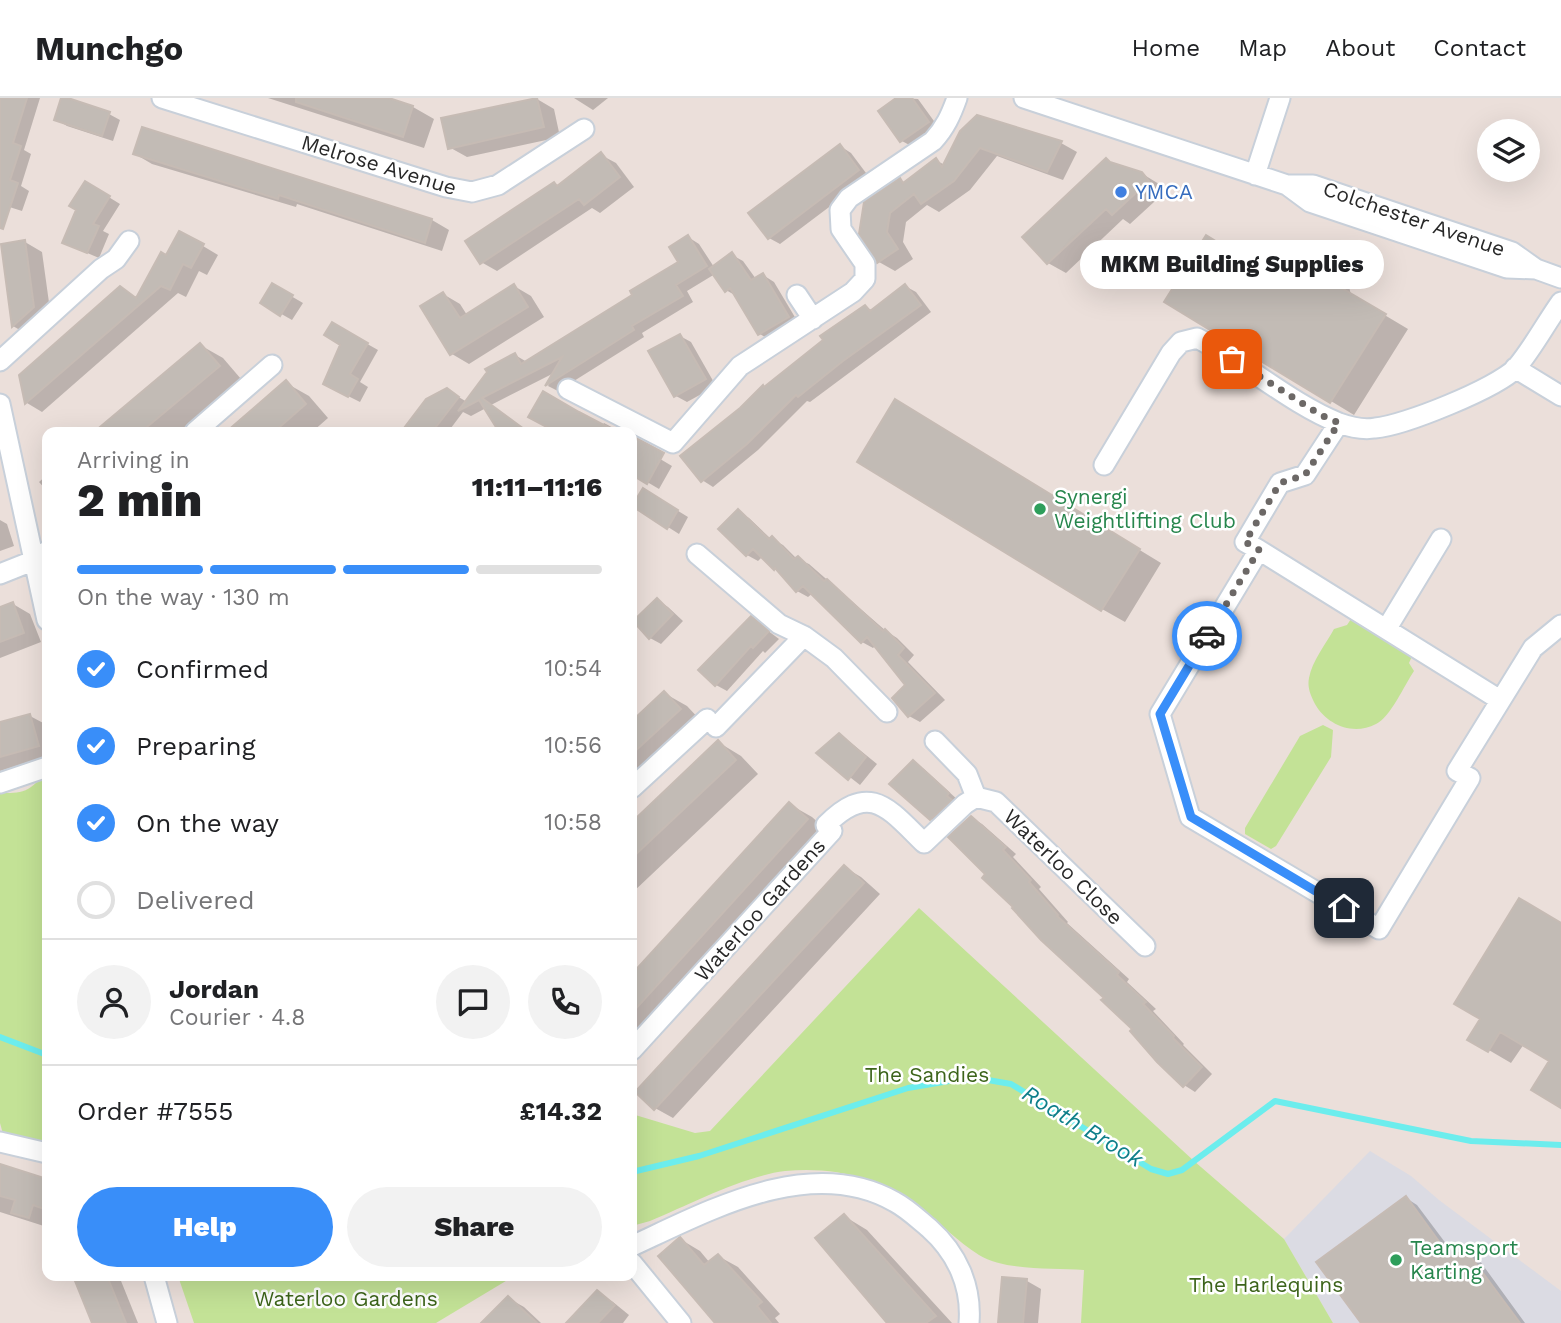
<!DOCTYPE html>
<html lang="en">
<head>
<meta charset="utf-8">
<style>
  :root { --surface:#fff; --page:#f2f2f2; --text:#202124; --muted:#757577; --line:#e0e0e0; --accent:#398ef9 }
  body { margin:0; font-family:"Work Sans",sans-serif; background:var(--page); color:var(--text); height:100vh; display:flex; flex-direction:column; font-size:26px; white-space:nowrap }
  * { box-sizing:border-box; margin:0 }
  p { font-size:23px; color:var(--muted) }
  .icon { flex:none; width:38px; height:38px; fill:none; stroke:currentColor; stroke-width:2; stroke-linecap:round; stroke-linejoin:round }
  .map { position:relative; flex:1; overflow:hidden }
  .sheet { position:absolute; left:42px; top:329px; width:595px; height:854px; display:flex; flex-direction:column; background:var(--surface); border-radius:14px; box-shadow:0 7px 28px #0002 }
  .sheet>* { flex:none }
  .fabs { position:absolute; left:1477px; top:21px; display:grid; gap:14px }
  .fabs a { display:grid; place-items:center; width:63px; height:63px; border-radius:50%; background:var(--surface); box-shadow:0 7px 28px #0002; font-size:35px }
  .pin { position:absolute; display:grid; place-items:center; width:60px; height:60px; color:#fff; margin:-30px; border-radius:14px; box-shadow:0 4px 10px #0006 }
  .courier { position:absolute; display:grid; place-items:center; width:70px; height:70px; margin:-35px; border:5px solid #398ef9; border-radius:50%; background:#fff; color:#222; box-shadow:0 2px 9px #0007 }
  .bubble { position:absolute; height:49px; border-radius:24px; background:var(--surface); box-shadow:0 7px 28px #0002; font-size:23px; font-weight:800; line-height:49px; text-align:center }
  .overview em { font-style:normal; font-weight:800 }
  .overview div { display:flex; flex-direction:column-reverse }
  .overview { display:flex; align-items:center; justify-content:space-between; height:119px; padding:0 35px }
  h1 { font-size:46px; font-weight:800; line-height:52px }
  .bar { display:grid; grid-template-columns:repeat(4,1fr); gap:10px 7px; align-content:center; height:84px; padding:0 35px }
  .bar i { height:9px; border-radius:5px; background:var(--line) }
  .bar .selected { background:var(--accent) }
  .bar p { grid-column:span 4 }
  .line { display:flex; align-items:center; gap:18px; padding:0 35px; border-top:2px solid var(--line) }
  .line div { flex:1 }
  .round { display:grid; place-items:center; flex:none; width:74px; height:74px; border-radius:37px; background:var(--page) }
  ol { padding:0 35px; list-style:none }
  li { display:flex; align-items:center; gap:21px; height:77px }
  li p { margin-inline-start:auto }
  li .icon { padding:7px; border-radius:50%; background:var(--accent); color:#fff; stroke-width:4 }
  li:last-child { color:var(--muted) }
  li i { width:38px; height:38px; border:4px solid var(--line); border-radius:50% }
  .primary-button { display:flex; gap:14px; margin-top:auto; padding:14px 35px }
  .primary-button a { flex:1; height:80px; border-radius:42px; background:var(--accent); color:#fff; font-size:28px; font-weight:800; line-height:80px; text-align:center }
  .primary-button a+a { background:var(--page); color:var(--text) }
  header { display:flex; align-items:center; gap:42px; box-sizing:border-box; height:98px; padding:0 35px; background:var(--surface); border-bottom:2px solid var(--line) }
  header strong { font-size:33px }
  nav { display:flex; gap:38px; margin-inline-start:auto; font-size:24px }
  .map>svg:first-child { display:block }
</style>
</head>
<body>
<header>
<strong>Munchgo</strong>
<nav><a>Home</a><a>Map</a><a>About</a><a>Contact</a></nav>
</header>
<div class="map">
<svg width="1561" height="1225" viewBox="0 0 1561 1225">
  <rect width="100%" height="100%" fill="#ebdfda"/>
  <!-- industrial -->
  <path fill="#dbdbe3" d="M 1370,1053 L 1411,1078 L 1439,1102 L 1561,1193 L 1561,1225 L 1333,1225 L 1284,1141 Z"/>
  <!-- green -->
  <path fill="#c3e296" d="M 1351,521 L 1413,556 L 1409,565 L 1414,573 C 1405,586 1390,620 1376,626 C 1353,638 1327,627 1315,606 C 1311,598 1307,590 1309,580 C 1312,563 1326,546 1334,531 L 1347,527 Z
    M 1323,627 L 1333,632 L 1331,659 L 1276,748 L 1271,751 L 1245,736 L 1245,730 L 1300,638 Z
    M 47,679 L 47,1052 L 3,1036 L 0,1025 L 0,695 C 11,695 22,696 31,689 C 38,684 39,680 47,679 Z
    M 919,810 L 1194,1063 L 1284,1141 L 1333,1225 L 1081,1225 L 1084,1172 C 1053,1170 1005,1173 979,1157 C 958,1144 940,1125 921,1110 C 882,1080 834,1068 785,1073 C 744,1078 690,1106 650,1123 L 632,1128 L 632,1016 L 695,1035 L 710,1033 Z
    M 178,1178 L 514,1178 L 436,1225 L 194,1225 Z"/>
  <!-- shadow -->
  <path fill="#0003" d="M 0,0 L 40,0 L 24,52 L 31,56 L 21,88 L 29,93 L 22,113 L 0,106 Z
    M 268,0 L 382,0 L 413,9 L 434,21 L 424,50 Z
    M 574,0 L 608,0 L 593,12 Z
    M 899,0 L 918,1 L 939,30 L 913,49 L 902,43 Z
    M 537,1 L 554,11 L 560,39 L 467,59 L 449,49 Z
    M 109,16 L 120,22 L 113,43 L 67,28 L 56,21 Z
    M 143,31 L 432,122 L 449,132 L 442,153 L 297,106 L 296,109 L 152,66 L 135,56 Z
    M 961,34 L 1061,45 L 1077,54 L 1063,82 L 997,58 L 970,92 L 939,114 L 927,107 L 906,124 L 903,144 L 913,161 L 895,173 L 879,164 L 861,136 L 900,82 L 906,85 L 937,63 L 945,67 Z
    M 840,48 L 851,55 L 869,79 L 780,146 L 769,140 Z
    M 601,57 L 616,65 L 634,89 L 600,115 L 592,110 L 497,173 L 481,164 L 554,86 L 558,89 Z
    M 1141,75 L 1159,86 L 1166,93 L 1130,126 L 1123,121 L 1066,175 L 1048,165 Z
    M 86,85 L 120,106 L 103,133 L 109,136 L 99,160 L 64,145 Z
    M 688,139 L 699,146 L 714,169 L 732,157 L 743,163 L 756,181 L 763,177 L 774,184 L 799,226 L 771,243 L 760,236 L 738,199 L 726,192 L 715,176 L 687,193 L 693,204 L 642,235 L 644,239 L 558,293 L 548,288 L 556,274 L 491,307 L 528,334 L 503,334 L 486,310 L 471,318 L 463,314 L 448,334 L 403,334 L 428,302 L 447,292 L 467,304 L 515,257 L 527,264 L 634,197 L 681,164 Z
    M 25,144 L 42,154 L 51,219 L 30,238 L 13,228 L 3,147 Z
    M 203,148 L 218,157 L 207,177 L 199,173 L 186,199 L 178,195 L 42,314 L 27,305 L 21,278 L 138,201 L 167,159 Z
    M 1305,160 L 1348,184 L 1351,197 L 1408,231 L 1354,317 L 1166,203 L 1273,179 L 1295,162 Z
    M 272,187 L 303,205 L 292,222 L 262,205 Z
    M 514,188 L 531,198 L 544,219 L 469,266 L 452,256 L 422,209 L 443,196 L 460,206 L 467,217 Z
    M 905,188 L 916,194 L 931,214 L 810,304 L 807,303 L 758,352 L 713,389 L 702,382 L 765,290 L 866,209 L 873,213 Z
    M 332,226 L 378,252 L 360,284 L 368,289 L 360,304 L 336,292 L 342,247 Z
    M 680,238 L 691,244 L 716,288 L 687,304 L 676,298 Z
    M 200,247 L 223,260 L 241,281 L 179,334 L 97,334 Z
    M 286,285 L 309,298 L 328,320 L 312,334 L 229,334 Z
    M 918,317 L 1161,465 L 1125,524 L 1102,511 Z
    M 531,318 L 602,328 L 604,325 L 621,334 L 559,334 Z
    M 632,340 L 652,351 L 650,355 L 672,368 L 659,391 L 632,375 Z
    M 47,377 L 47,393 L 39,384 Z
    M 644,392 L 688,419 L 679,436 L 668,429 Z
    M 738,414 L 749,420 L 771,441 L 783,447 L 797,461 L 809,466 L 886,533 L 897,540 L 914,557 L 908,564 L 945,602 L 920,624 L 909,618 L 908,587 L 876,547 L 873,550 L 862,544 L 813,495 L 808,499 L 797,493 L 780,473 L 763,458 L 758,463 L 747,457 L 721,431 Z
    M 0,422 L 7,426 L 14,448 L 0,453 Z
    M 657,502 L 668,509 L 683,523 L 661,546 L 650,540 L 636,523 Z
    M 13,506 L 30,516 L 41,544 L 0,560 L 0,511 Z
    M 751,520 L 779,541 L 765,555 L 763,553 L 727,593 L 716,587 L 700,572 Z
    M 664,595 L 687,608 L 703,625 L 632,690 L 632,625 Z
    M 30,618 L 47,627 L 47,659 L 0,673 L 0,626 Z
    M 839,637 L 850,644 L 877,666 L 860,687 L 819,655 Z
    M 718,644 L 741,658 L 758,676 L 632,795 L 632,726 Z
    M 913,665 L 924,671 L 959,703 L 942,727 L 931,721 Z
    M 789,706 L 812,719 L 830,735 L 632,953 L 632,879 Z
    M 971,720 L 982,726 L 1016,756 L 1013,759 L 1041,789 L 1039,791 L 1068,824 L 1067,825 L 1129,881 L 1127,884 L 1156,911 L 1153,913 L 1184,946 L 1183,947 L 1212,976 L 1195,994 L 1184,987 L 1107,900 L 1077,872 L 1067,866 L 1014,810 L 988,776 Z
    M 844,769 L 861,779 L 880,796 L 673,1020 L 655,1010 Z
    M 1561,827 L 1561,1008 L 1551,962 L 1524,946 L 1511,965 L 1470,941 Z
    M 0,1068 L 47,1083 L 47,1129 L 0,1114 Z
    M 1406,1100 L 1417,1107 L 1456,1159 L 1465,1153 L 1477,1159 L 1525,1225 L 1363,1225 Z
    M 844,1118 L 867,1132 L 952,1225 L 889,1225 Z
    M 680,1141 L 700,1153 L 710,1165 L 718,1158 L 738,1169 L 780,1216 L 775,1220 L 779,1225 L 718,1225 Z
    M 79,1178 L 119,1178 L 138,1225 L 94,1225 Z
    M 1027,1183 L 1041,1191 L 1038,1225 L 1000,1225 Z
    M 597,1194 L 613,1204 L 629,1217 L 623,1225 L 568,1225 Z
    M 508,1200 L 524,1209 L 541,1225 L 483,1225 Z"/>
  <g fill="none" stroke-linecap="round" stroke-linejoin="round">
    <!-- stream -->
    <path stroke="#6ceded" stroke-width="6" d="M 0,939 L 47,957
      M 632,1074 L 699,1058 L 908,990 L 949,983 L 982,981 L 1011,986 L 1151,1071 L 1168,1076 L 1182,1072 L 1275,1003 L 1471,1043 L 1561,1047"/>
  </g>
  <!-- building -->
  <path fill="#c2bbb5" stroke="#c6bbb4" stroke-width="2" d="M 0,0 L 27,0 L 13,45 L 21,48 L 10,82 L 18,85 L 3,131 L 0,130 Z
    M 61,0 L 68,0 L 110,14 L 102,38 L 54,22 Z
    M 296,0 L 389,0 L 413,8 L 403,39 L 296,4 Z
    M 537,0 L 544,29 L 448,51 L 441,20 Z
    M 896,0 L 912,0 L 929,24 L 900,44 L 878,13 Z
    M 977,17 L 1062,43 L 1047,74 L 980,50 L 954,83 L 921,106 L 914,96 L 890,115 L 887,134 L 898,151 L 877,165 L 859,136 L 864,104 L 900,80 L 903,85 L 936,60 L 942,69 L 960,33 Z
    M 142,29 L 432,121 L 425,145 L 279,97 L 278,101 L 133,56 Z
    M 840,46 L 859,72 L 768,141 L 748,115 Z
    M 601,54 L 620,79 L 584,107 L 579,101 L 480,166 L 465,143 L 554,84 L 557,88 Z
    M 1106,60 L 1110,64 L 1142,74 L 1149,83 L 1112,117 L 1106,111 L 1047,166 L 1022,139 Z
    M 85,83 L 110,98 L 93,126 L 99,128 L 87,155 L 62,145 L 76,112 L 69,108 Z
    M 179,133 L 204,146 L 191,170 L 183,166 L 170,192 L 161,188 L 25,306 L 19,277 L 120,188 L 136,200 L 161,154 L 166,157 Z
    M 688,137 L 707,168 L 676,187 L 683,198 L 632,228 L 634,232 L 545,288 L 562,259 L 482,300 L 528,334 L 499,334 L 479,302 L 458,313 L 487,274 L 485,271 L 515,255 L 521,266 L 632,197 L 630,193 L 678,164 L 669,149 Z
    M 1206,137 L 1272,178 L 1286,155 L 1295,161 L 1305,158 L 1325,169 L 1328,182 L 1386,216 L 1330,305 L 1164,204 Z
    M 25,142 L 34,209 L 12,229 L 1,146 Z
    M 732,154 L 751,182 L 763,175 L 789,219 L 758,237 L 730,190 L 725,194 L 709,171 Z
    M 272,185 L 293,197 L 280,218 L 260,205 Z
    M 514,186 L 528,209 L 450,257 L 420,208 L 443,194 L 460,220 Z
    M 905,186 L 921,207 L 843,263 L 798,299 L 796,297 L 747,346 L 701,384 L 680,358 L 740,310 L 763,287 L 764,289 L 823,242 L 820,238 L 865,207 L 870,213 Z
    M 332,224 L 368,245 L 350,276 L 358,281 L 348,299 L 323,286 L 340,247 L 324,237 Z
    M 680,236 L 706,281 L 674,299 L 648,253 Z
    M 200,245 L 220,268 L 141,334 L 94,334 Z
    M 286,282 L 306,306 L 274,334 L 226,334 Z
    M 447,290 L 459,299 L 432,334 L 401,334 L 426,301 Z
    M 543,293 L 579,314 L 617,334 L 556,334 L 528,319 Z
    M 895,301 L 1140,451 L 1101,513 L 857,364 Z
    M 632,338 L 664,355 L 647,386 L 632,377 Z
    M 643,390 L 678,412 L 667,431 L 632,408 Z
    M 738,411 L 769,441 L 772,438 L 794,461 L 798,458 L 824,483 L 827,481 L 883,533 L 885,531 L 904,550 L 898,557 L 935,595 L 908,619 L 892,600 L 905,587 L 867,539 L 861,545 L 803,488 L 796,494 L 775,470 L 774,472 L 753,451 L 746,458 L 718,431 Z
    M 657,500 L 673,516 L 649,541 L 633,523 Z
    M 13,504 L 24,535 L 0,544 L 0,509 Z
    M 751,518 L 769,533 L 753,550 L 751,548 L 715,588 L 698,572 Z
    M 664,593 L 681,611 L 632,656 L 632,623 Z
    M 30,616 L 39,648 L 0,659 L 0,624 Z
    M 839,635 L 866,659 L 848,682 L 816,655 Z
    M 718,642 L 736,662 L 632,760 L 632,724 Z
    M 913,662 L 949,695 L 947,698 L 952,702 L 930,722 L 889,686 Z
    M 789,704 L 808,721 L 632,915 L 632,876 Z
    M 971,718 L 1006,749 L 1003,752 L 1031,782 L 1029,784 L 1058,817 L 1057,818 L 1119,874 L 1117,877 L 1146,904 L 1143,906 L 1174,938 L 1173,940 L 1202,969 L 1183,989 L 1157,964 L 1130,933 L 1132,931 L 1101,902 L 1104,900 L 1041,842 L 1012,810 L 1013,809 L 982,780 L 985,776 L 948,739 Z
    M 844,767 L 864,785 L 654,1012 L 635,994 Z
    M 1519,800 L 1561,825 L 1561,1010 L 1531,992 L 1549,963 L 1500,934 L 1488,954 L 1467,942 L 1480,921 L 1454,906 Z
    M 0,1066 L 47,1081 L 47,1101 L 44,1111 L 33,1107 L 29,1120 L 11,1115 L 15,1102 L 0,1098 Z
    M 1406,1098 L 1451,1160 L 1465,1151 L 1520,1225 L 1361,1225 L 1316,1164 Z
    M 844,1116 L 936,1218 L 926,1225 L 887,1225 L 815,1140 Z
    M 680,1139 L 704,1167 L 718,1156 L 762,1204 L 757,1208 L 771,1225 L 715,1225 L 658,1158 Z
    M 73,1178 L 107,1178 L 126,1225 L 92,1225 Z
    M 1002,1179 L 1027,1181 L 1023,1225 L 998,1225 Z
    M 597,1192 L 615,1207 L 598,1225 L 566,1225 Z
    M 508,1198 L 537,1225 L 481,1225 Z"/>
  <g fill="none" stroke-linecap="round" stroke-linejoin="round">
    <defs>
      <path id="minor" d="M 162,0 L 446,89 L 472,94 L 498,87 L 584,31
        M 1024,0 L 1287,87 L 1310,104 L 1507,170 L 1536,171
        M 1255,77 L 1280,0
        M 1287,87 L 1313,87 L 1363,104 L 1512,154 L 1536,171 L 1561,180
        M 797,197 L 813,221
        M 0,263 L 101,171 L 116,161 L 129,143
        M 1515,270 L 1561,298
        M 568,291 L 673,345 L 740,268 L 853,194 L 865,181 L 865,166 L 841,131 L 840,112 L 849,100 L 933,43 C 945,30 951,17 957,0
        M 0,306 L 47,522
        M 195,334 L 272,267
        M 1104,367 L 1171,255 L 1181,244 L 1197,240 C 1244,264 1291,306 1339,325 C 1350,329 1363,332 1375,330 C 1403,328 1497,290 1516,270 C 1533,250 1546,225 1561,204
        M 1259,452 L 1245,444 L 1280,385 L 1305,377 L 1339,325
        M 697,456 L 779,526 L 804,538 L 834,560 L 887,614
        M 0,476 L 35,462 L 47,453
        M 1387,530 L 1441,441
        M 1500,602 L 1259,452 L 1160,616 L 1190,719 L 1379,831 L 1470,680 L 1457,673 L 1533,550 L 1561,527
        M 716,629 L 804,538
        M 935,643 L 967,676 L 976,699
        M 0,685 L 47,669
        M 632,690 L 707,621
        M 826,727 C 870,683 888,710 924,745 L 965,706 L 976,699 L 996,704 L 1145,848
        M 632,952 L 832,733
        M 0,1044 L 47,1055
        M 632,1148 C 710,1112 811,1056 895,1104 C 908,1111 918,1121 929,1130 C 957,1155 972,1188 969,1225
        M 632,1165 L 681,1225
        M 154,1178 L 167,1225"/>
    </defs>
    <!-- minor casing -->
    <use href="#minor" stroke="#c8d0da" stroke-width="23"/>
    <!-- minor -->
    <use href="#minor" stroke="#fff" stroke-width="19"/>
  </g>
  <g fill="none" stroke-linecap="round" stroke-linejoin="round">
    <!-- done -->
    <path stroke="#6c6866" stroke-width="7" stroke-dasharray="0 12.6" d="M 1207,538 L 1259,452 L 1245,444 L 1280,385 L 1305,377 L 1339,325 L 1321,317 L 1232,261"/>
    <!-- route -->
    <path stroke="#398ef9" stroke-width="9" d="M 1207,538 L 1160,616 L 1191,719 L 1344,810"/>
  </g>
  <!-- markers -->
  <circle fill="#3f7fe0" stroke="#fff" stroke-width="2.5" cx="1121" cy="94" r="7"/>
  <g fill="#2e9e5b" stroke="#fff" stroke-width="2.5">
    <circle cx="1040" cy="411" r="7"/>
    <circle cx="1396" cy="1162" r="7"/>
  </g>
  <g text-anchor="middle" stroke-width="5" stroke-linejoin="round" paint-order="stroke">
    <!-- street labels -->
    <g font-size="21" fill="#282828" stroke="#fff">
      <text transform="translate(379 67) rotate(17)" y="7">Melrose Avenue</text>
      <text transform="translate(1414 121) rotate(19)" y="7">Colchester Avenue</text>
      <text transform="translate(1063 769) rotate(44)" y="7">Waterloo Close</text>
      <text transform="translate(760 812) rotate(-48)" y="7">Waterloo Gardens</text>
    </g>
    <!-- shop labels -->
    <g font-size="21" fill="#366cbe" stroke="#fff" text-anchor="start">
      <text x="1135" y="101">YMCA</text>
    </g>
    <!-- leisure labels -->
    <g font-size="21" fill="#27864d" stroke="#fff" text-anchor="start">
      <text x="1054" y="406">Synergi<tspan x="1054" dy="24">Weightlifting Club</tspan></text>
      <text x="1410" y="1157">Teamsport<tspan x="1410" dy="24">Karting</tspan></text>
    </g>
    <!-- park labels -->
    <g font-size="21" fill="#3c641a" stroke="#fff">
      <text x="927" y="984">The Sandies</text>
      <text x="1266" y="1194">The Harlequins</text>
      <text x="346" y="1208">Waterloo Gardens</text>
    </g>
    <!-- water labels -->
    <g font-size="23" font-style="italic" fill="#0e7f8a" stroke="#fff">
      <text transform="translate(1083 1028) rotate(31)" y="8">Roath Brook</text>
    </g>
  </g>
</svg>
<div class="fabs">
<a><svg class="icon" aria-label="layers" viewBox="0 0 24 24"><path d="M12 4l9 5-9 5-9-5zM3 14l9 5 9-5"/></svg></a>
</div>
<div class="pin" style="left:1232px;top:261px;background:#ea580c"><svg class="icon" aria-label="bag" viewBox="0 0 24 24"><path d="M5 8h14l-1 12H6zM9 8a3 3 0 0 1 6 0"/></svg></div>
<div class="pin" style="left:1344px;top:810px;background:#1f2937"><svg class="icon" aria-label="home" viewBox="0 0 24 24"><path d="M3 11l9-7 9 7M6 9v11h12V9"/></svg></div>
<div class="courier" style="left:1207px;top:538px"><svg class="icon" aria-label="car" viewBox="0 0 24 24"><path d="M5 17H2v-5l4-1 3-4h7l3 4 3 1v5h-3M9 17h6M6 11h13"/><circle cx="7" cy="17" r="2"/><circle cx="17" cy="17" r="2"/></svg></div>
<div class="bubble" style="left:1080px;top:142px;width:304px">MKM Building Supplies</div>
<section class="sheet">
<div class="overview"><div><h1>2 min</h1><p>Arriving in</p></div><em>11:11–11:16</em></div>
<div class="bar"><i class="selected"></i><i class="selected"></i><i class="selected"></i><i></i><p>On the way · 130 m</p></div>
<ol>
<li><svg class="icon" aria-label="check" viewBox="0 0 24 24"><path d="M5 12l5 5 9-10"/></svg>Confirmed<p>10:54</p></li>
<li><svg class="icon" aria-label="check" viewBox="0 0 24 24"><path d="M5 12l5 5 9-10"/></svg>Preparing<p>10:56</p></li>
<li><svg class="icon" aria-label="check" viewBox="0 0 24 24"><path d="M5 12l5 5 9-10"/></svg>On the way<p>10:58</p></li>
<li><i></i>Delivered</li>
</ol>
<div class="line" style="height:126px"><a class="round"><svg class="icon" aria-label="person" viewBox="0 0 24 24"><circle cx="12" cy="8" r="4"/><path d="M4 21q1-7 8-7t8 7"/></svg></a><div><b>Jordan</b><p>Courier · 4.8</p></div><a class="round"><svg class="icon" aria-label="chat" viewBox="0 0 24 24"><path d="M4 5h16v11H9l-5 4z"/></svg></a><a class="round"><svg class="icon" aria-label="phone" viewBox="0 0 24 24"><path d="M5 4h4l2 5-3 2q2 4 5 5l2-3 5 2v4C11 20 4 13 5 4z"/></svg></a></div>
<div class="line" style="height:91px"><div>Order #7555</div><b>£14.32</b></div>
<div class="primary-button"><a>Help</a><a>Share</a></div>
</section>
</div>
</body>
</html>
